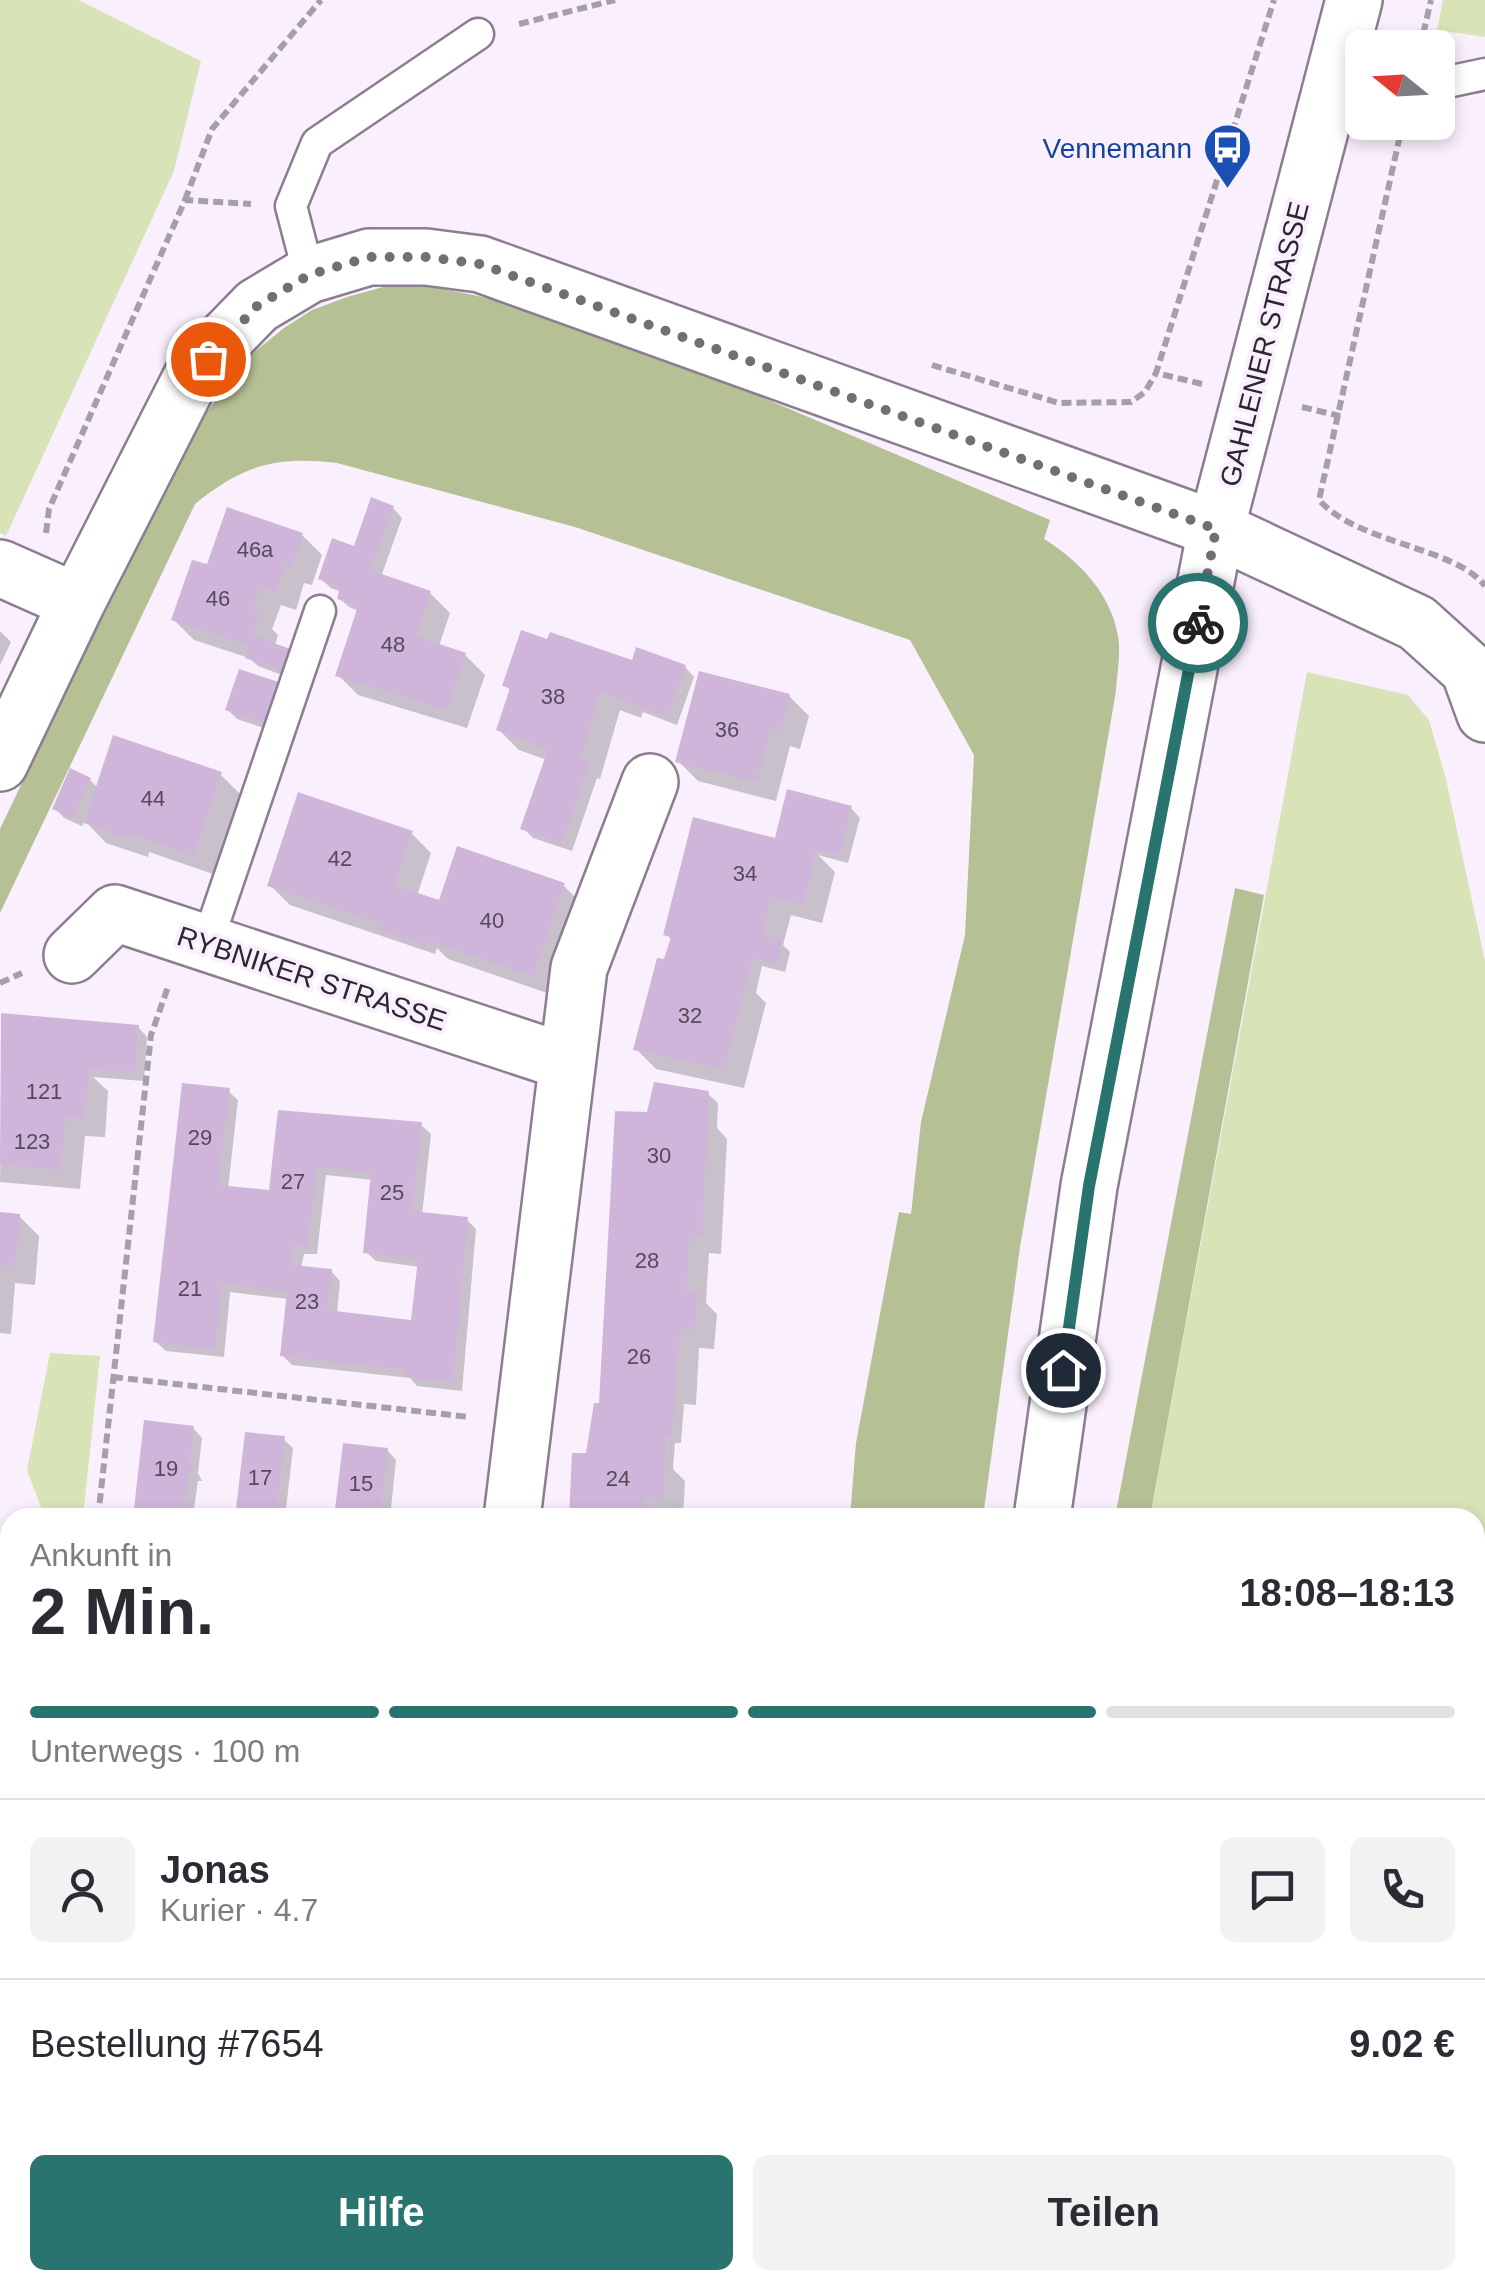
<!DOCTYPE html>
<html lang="de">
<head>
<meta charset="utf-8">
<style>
  :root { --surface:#fff; --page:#f2f2f3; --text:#2b2b33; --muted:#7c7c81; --line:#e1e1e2; --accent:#2a7470 }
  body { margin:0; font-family:Arial,sans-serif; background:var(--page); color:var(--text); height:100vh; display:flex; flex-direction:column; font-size:38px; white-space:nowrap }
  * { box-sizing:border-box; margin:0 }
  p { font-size:32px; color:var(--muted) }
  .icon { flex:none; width:55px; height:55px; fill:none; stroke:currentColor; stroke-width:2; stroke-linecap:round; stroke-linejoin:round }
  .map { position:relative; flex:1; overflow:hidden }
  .panel { position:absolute; left:0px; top:1508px; width:1485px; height:782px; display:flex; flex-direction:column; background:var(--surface); border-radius:30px 30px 0 0; box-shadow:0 5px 15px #0003 }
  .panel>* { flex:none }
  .needle { width:65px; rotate:288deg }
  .tools { position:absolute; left:1345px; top:30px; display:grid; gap:20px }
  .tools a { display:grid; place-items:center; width:110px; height:110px; border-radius:15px; background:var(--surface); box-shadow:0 5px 15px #0003; font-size:50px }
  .pin { position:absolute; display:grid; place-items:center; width:85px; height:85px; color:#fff; margin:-42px; border:5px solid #fff; border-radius:50%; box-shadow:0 2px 10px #0007 }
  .courier { position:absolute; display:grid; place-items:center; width:100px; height:100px; margin:-50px; border:8px solid #2a7470; border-radius:50%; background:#fff; color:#222; box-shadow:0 2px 12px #0007 }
  .headline em { font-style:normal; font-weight:700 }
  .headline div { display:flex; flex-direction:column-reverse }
  .headline { display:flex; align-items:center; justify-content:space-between; height:170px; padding:0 30px }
  h1 { font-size:65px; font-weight:700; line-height:75px }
  .bar { display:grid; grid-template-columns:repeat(4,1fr); gap:15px 10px; align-content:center; height:120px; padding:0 30px }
  .bar i { height:12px; border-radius:8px; background:var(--line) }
  .bar .active { background:var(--accent) }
  .bar p { grid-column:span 4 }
  .line { display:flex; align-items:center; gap:25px; padding:0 30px; border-top:2px solid var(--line) }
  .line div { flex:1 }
  .round { display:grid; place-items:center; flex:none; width:105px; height:105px; border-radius:15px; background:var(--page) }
  .action { display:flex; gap:20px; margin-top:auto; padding:20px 30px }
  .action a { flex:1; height:115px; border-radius:15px; background:var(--accent); color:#fff; font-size:40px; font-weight:700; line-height:115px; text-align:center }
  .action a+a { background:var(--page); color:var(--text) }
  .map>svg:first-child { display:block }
</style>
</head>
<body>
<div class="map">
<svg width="1485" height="2289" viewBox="0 0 1485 2289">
  <rect width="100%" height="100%" fill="#faf0fd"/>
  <!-- green -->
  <path fill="#d8e3b8" d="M 0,0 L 78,0 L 201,61 L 174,171 L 6,536 L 0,533 Z
    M 1443,0 L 1485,0 L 1485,37 L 1437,30 Z
    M 1307,672 L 1408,695 L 1429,720 L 1446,779 L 1485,961 L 1485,2289 L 1064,2289 L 1065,2280 L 1475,2280 L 1475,1518 L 1150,1517 Z
    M 50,1353 L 100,1356 L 83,1517 L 42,1517 L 44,1515 L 27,1470 Z
    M 10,1550 L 10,1655 C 0,1629 0,1576 10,1550 Z"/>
  <!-- forest -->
  <path fill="#b5c095" d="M 421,286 C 486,295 546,312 609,332 L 1050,520 L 1044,539 C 1078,560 1111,593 1118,636 C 1121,653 1117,674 1116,691 L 1020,1247 L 983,1517 L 850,1517 L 856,1443 L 899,1212 L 911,1214 L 921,1122 L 965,935 L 974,755 L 910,640 L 575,527 L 337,463 C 275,456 244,465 195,504 L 0,913 L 0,829 L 184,443 L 247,358 L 284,328 L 312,310 L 347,297 L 383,287 Z
    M 1235,888 L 1264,895 L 1150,1517 L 1115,1517 Z
    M 785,2280 L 900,2280 L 899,2289 L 784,2289 Z
    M 1021,2280 L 1065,2280 L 1064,2289 L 1021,2289 Z"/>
  <!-- shadow -->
  <path fill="#0003" fill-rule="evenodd" d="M 393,508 L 402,518 L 381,577 L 430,593 L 450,613 L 439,646 L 465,655 L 485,675 L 467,728 L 358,695 L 338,675 L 359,611 L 349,607 L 339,598 L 341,592 L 331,588 L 321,579 L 356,550 Z
    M 302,535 L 322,555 L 312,585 L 304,583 L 296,610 L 281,605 L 272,629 L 278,635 L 275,646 L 295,680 L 258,666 L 249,658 L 194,640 L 174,620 L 209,568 Z
    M 0,631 L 11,642 L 0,665 Z
    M 633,663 L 685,667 L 694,677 L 677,725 L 643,712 L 641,718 L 620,710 L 600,779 L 597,778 L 572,851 L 533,838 L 523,828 L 547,760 L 519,750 L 499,730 L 512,692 L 505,685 Z
    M 240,672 L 278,733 L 237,719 L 227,709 Z
    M 789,696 L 809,716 L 800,749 L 790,746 L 776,801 L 698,781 L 678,761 Z
    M 220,774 L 240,794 L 213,874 L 149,852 L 148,857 L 106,843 L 85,821 L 82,826 L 64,818 L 55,808 L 90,780 L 98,788 Z
    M 851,808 L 860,818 L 848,863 L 818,855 L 835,872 L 822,923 L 791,915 L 783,945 L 790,952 L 785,972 L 762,966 L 756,993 L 766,1003 L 744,1088 L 656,1069 L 636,1049 L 673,965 L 672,940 L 666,934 L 785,844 Z
    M 411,833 L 431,853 L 417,896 L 440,904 L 563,885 L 583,905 L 553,995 L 448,959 L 437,948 L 435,954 L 290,905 L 270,885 Z
    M 3,1016 L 138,1027 L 147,1037 L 144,1081 L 93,1077 L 108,1091 L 105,1137 L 85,1136 L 80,1189 L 0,1182 Z
    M 228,1091 L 238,1100 L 228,1189 L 271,1193 L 280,1112 L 421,1125 L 431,1134 L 422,1215 L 467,1220 L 476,1229 L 462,1391 L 417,1386 L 410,1378 L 292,1365 L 282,1355 L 288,1299 L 230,1292 L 224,1357 L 166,1351 L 156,1342 ZM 326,1175 L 373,1180 L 366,1252 L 376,1261 L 420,1267 L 413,1323 L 337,1314 L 340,1281 L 331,1271 L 301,1268 L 304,1254 L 317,1254 Z
    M 708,1094 L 718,1103 L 717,1128 L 727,1139 L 721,1254 L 709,1253 L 706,1303 L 717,1314 L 714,1349 L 699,1348 L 696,1405 L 684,1404 L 681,1443 L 675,1443 L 673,1469 L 685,1481 L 683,1518 L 571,1518 L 593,1457 L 655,1116 Z
    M 0,1215 L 19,1216 L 39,1236 L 35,1285 L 15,1283 L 11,1334 L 0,1333 Z
    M 193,1428 L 202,1438 L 198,1473 L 202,1481 L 198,1481 L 193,1516 L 207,1518 L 135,1518 Z
    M 283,1439 L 293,1448 L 285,1518 L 238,1518 Z
    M 387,1450 L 396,1460 L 390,1518 L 336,1518 Z
    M 0,1749 L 10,1751 L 10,1846 L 0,1845 Z
    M 81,2280 L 171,2280 L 176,2289 L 80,2289 Z
    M 297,2280 L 391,2280 L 391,2289 L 296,2289 Z
    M 505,2280 L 601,2280 L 600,2289 L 512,2289 Z"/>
  <!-- building -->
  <path fill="#d0b5da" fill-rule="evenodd" d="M 371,497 L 394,506 L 370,570 L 431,591 L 416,636 L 466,653 L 447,710 L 335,676 L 358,606 L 337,599 L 340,587 L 318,579 L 332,538 L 354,546 Z
    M 227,507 L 303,533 L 292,567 L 285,565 L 276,592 L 261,587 L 252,610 L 260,613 L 252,635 L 293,650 L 285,672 L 245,658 L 249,646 L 171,620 L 192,560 L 207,564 Z
    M 521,630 L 547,639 L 550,632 L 632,660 L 636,647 L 686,665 L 667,717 L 600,692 L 581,758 L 590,762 L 562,843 L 520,829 L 548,749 L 496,730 L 510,688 L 502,686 Z
    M 239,669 L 282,683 L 268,725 L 225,710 Z
    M 699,671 L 790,694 L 781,730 L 771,728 L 757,782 L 675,762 Z
    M 113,735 L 222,772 L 194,856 L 129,834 L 128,838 L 84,823 Z
    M 70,768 L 91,778 L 72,818 L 52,809 Z
    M 787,789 L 852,806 L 839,855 L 816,850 L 803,905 L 771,897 L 762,935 L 782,940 L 776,964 L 753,958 L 724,1069 L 633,1050 L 657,958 L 664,959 L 671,937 L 663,935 L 693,817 L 775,838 Z
    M 298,792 L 413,831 L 394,885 L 439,900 L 457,846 L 565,883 L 533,976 L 427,941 L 426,946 L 380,930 L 381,924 L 267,886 Z
    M 1,1013 L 139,1025 L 135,1072 L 89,1069 L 85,1119 L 66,1117 L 61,1170 L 0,1165 Z
    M 654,1082 L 709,1091 L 702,1235 L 690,1234 L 686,1290 L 698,1291 L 695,1330 L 680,1329 L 672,1435 L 666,1435 L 664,1500 L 644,1498 L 642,1518 L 569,1518 L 572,1453 L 586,1453 L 594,1403 L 599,1403 L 615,1111 L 647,1112 Z
    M 182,1083 L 230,1088 L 218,1185 L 269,1190 L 278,1110 L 422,1122 L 412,1211 L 468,1217 L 453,1382 L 405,1377 L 406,1370 L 280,1356 L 287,1291 L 222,1284 L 215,1349 L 153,1342 ZM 317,1167 L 371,1172 L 363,1253 L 418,1259 L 411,1320 L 327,1310 L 332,1269 L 292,1265 L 295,1245 L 308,1246 Z
    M 0,1212 L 20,1214 L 15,1266 L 0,1265 Z
    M 144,1420 L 194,1426 L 190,1464 L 194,1465 L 193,1472 L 189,1472 L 184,1513 L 206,1515 L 206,1518 L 133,1518 Z
    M 245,1432 L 285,1436 L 276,1518 L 235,1518 Z
    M 343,1443 L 388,1448 L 380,1518 L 334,1518 Z
    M 0,1747 L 10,1748 L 5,1804 L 0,1803 Z
    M 0,1924 L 10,1925 L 10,1951 L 0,1950 Z
    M 79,2280 L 156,2280 L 156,2289 L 78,2289 Z
    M 294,2280 L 371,2280 L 370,2289 L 293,2289 Z
    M 499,2280 L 580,2280 L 580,2284 L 598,2285 L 597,2289 L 499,2283 Z"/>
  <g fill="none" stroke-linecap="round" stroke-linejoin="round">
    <defs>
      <path id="lane" d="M 1438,84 L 1485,74
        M 309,275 L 291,206 L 317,143 L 478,34
        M 207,943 L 320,611"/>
      <path id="street" d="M 0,568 L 77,602
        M 0,763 L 77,602 L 192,376 L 223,341 L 257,306 L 309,275 L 369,257 L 426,257 L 480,264 L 1216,529
        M 72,955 L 115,913 L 566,1062
        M 512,1518 L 579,968 L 650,782
        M 0,2138 L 10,2137
        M 432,2289 L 433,2280"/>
      <path id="secondary" d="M 1216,529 L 1417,623 L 1469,670 L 1485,714
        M 1042,1518 L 1089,1186 L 1216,529 L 1354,0
        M 952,2289 L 953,2280"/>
    </defs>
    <!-- lane casing -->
    <use href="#lane" stroke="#8c7d91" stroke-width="35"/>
    <!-- street casing -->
    <use href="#street" stroke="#8c7d91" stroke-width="60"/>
    <!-- secondary casing -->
    <use href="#secondary" stroke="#8c7d91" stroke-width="60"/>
    <!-- path -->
    <path stroke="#a69ea9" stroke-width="6" stroke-dasharray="10 5" stroke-linecap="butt" d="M 519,24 L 615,0
      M 1420,48 L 1431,0
      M 1403,122 L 1319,500 C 1358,544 1456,547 1485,586
      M 185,200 L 212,129 L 321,0
      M 932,365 L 1059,403 L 1131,402 L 1145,392 L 1156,373
      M 1202,384 L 1156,373 L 1274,0
      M 1302,407 L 1340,416
      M 46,533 L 49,509 L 185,200 L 251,204
      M 0,983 L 22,973
      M 113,1377 L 469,1417
      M 98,1518 L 151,1035 L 169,984
      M 0,1885 L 10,1881"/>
    <!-- lane -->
    <use href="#lane" stroke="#fff" stroke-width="30"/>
    <!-- street -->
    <use href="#street" stroke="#fff" stroke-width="55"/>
    <!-- secondary -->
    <use href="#secondary" stroke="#fff" stroke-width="55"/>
  </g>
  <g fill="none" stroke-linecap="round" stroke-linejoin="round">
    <!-- done -->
    <path stroke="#746d76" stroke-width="10" stroke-dasharray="0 18" d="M 208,359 L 257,306 L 309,275 L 369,257 L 426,257 L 480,264 L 1216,529 L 1198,623"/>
    <!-- route -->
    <path stroke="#2a7470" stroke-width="12" d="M 1063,1370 L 1089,1186 L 1198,623"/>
  </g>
  <!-- icons -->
  <defs>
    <symbol id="bus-pin" viewBox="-11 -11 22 30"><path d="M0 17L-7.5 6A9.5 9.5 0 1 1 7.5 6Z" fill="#1a4fb4" stroke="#faf0fd"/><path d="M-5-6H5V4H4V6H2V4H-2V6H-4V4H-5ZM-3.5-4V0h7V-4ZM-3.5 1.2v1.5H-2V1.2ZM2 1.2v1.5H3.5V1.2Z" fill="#fff"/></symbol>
  </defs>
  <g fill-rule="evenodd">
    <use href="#bus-pin" x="1200" y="120" width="55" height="75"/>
  </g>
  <g text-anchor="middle" stroke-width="8" stroke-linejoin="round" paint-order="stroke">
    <!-- number labels -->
    <g font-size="22" fill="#554a59">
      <text x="255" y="557">46a</text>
      <text x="218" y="606">46</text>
      <text x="393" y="652">48</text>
      <text x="553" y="704">38</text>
      <text x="727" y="737">36</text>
      <text x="153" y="806">44</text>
      <text x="340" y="866">42</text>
      <text x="745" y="881">34</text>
      <text x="492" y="928">40</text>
      <text x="690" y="1023">32</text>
      <text x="44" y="1099">121</text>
      <text x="200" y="1145">29</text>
      <text x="32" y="1149">123</text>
      <text x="659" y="1163">30</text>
      <text x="293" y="1189">27</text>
      <text x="392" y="1200">25</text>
      <text x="647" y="1268">28</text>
      <text x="190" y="1296">21</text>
      <text x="307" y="1309">23</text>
      <text x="639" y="1364">26</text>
      <text x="166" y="1476">19</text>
      <text x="260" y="1485">17</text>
      <text x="618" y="1486">24</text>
      <text x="361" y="1491">15</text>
    </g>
    <!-- transit labels -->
    <g font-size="28" fill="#164399" stroke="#faf0fd" text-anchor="end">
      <text x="1192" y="158">Vennemann</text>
    </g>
    <!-- street labels -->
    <g font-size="28" fill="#2c262e" stroke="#faf0fd">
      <text transform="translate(1264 344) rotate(-76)" y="10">GAHLENER STRASSE</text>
      <text transform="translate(312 978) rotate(18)" y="10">RYBNIKER STRASSE</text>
    </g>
  </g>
</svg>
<div class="tools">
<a><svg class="needle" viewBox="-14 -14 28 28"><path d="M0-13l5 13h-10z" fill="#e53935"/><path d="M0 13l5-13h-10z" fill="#7c7c81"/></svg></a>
</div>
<div class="pin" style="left:208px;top:359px;background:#ea580c"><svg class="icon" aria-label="bag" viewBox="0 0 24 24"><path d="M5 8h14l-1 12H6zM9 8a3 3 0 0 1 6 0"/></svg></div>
<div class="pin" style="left:1063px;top:1370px;background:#1f2937"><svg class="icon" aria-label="home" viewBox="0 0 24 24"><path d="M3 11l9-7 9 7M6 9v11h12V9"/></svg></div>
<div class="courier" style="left:1198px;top:623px"><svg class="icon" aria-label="bike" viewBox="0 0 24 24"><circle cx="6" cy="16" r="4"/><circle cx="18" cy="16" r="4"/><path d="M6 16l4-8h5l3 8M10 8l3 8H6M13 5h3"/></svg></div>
<section class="panel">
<div class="headline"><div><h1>2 Min.</h1><p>Ankunft in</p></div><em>18:08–18:13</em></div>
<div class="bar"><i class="active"></i><i class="active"></i><i class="active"></i><i></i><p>Unterwegs · 100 m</p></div>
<div class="line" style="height:180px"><a class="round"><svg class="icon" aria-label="person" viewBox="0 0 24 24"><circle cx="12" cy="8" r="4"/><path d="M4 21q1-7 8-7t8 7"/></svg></a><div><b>Jonas</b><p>Kurier · 4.7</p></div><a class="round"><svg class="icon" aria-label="chat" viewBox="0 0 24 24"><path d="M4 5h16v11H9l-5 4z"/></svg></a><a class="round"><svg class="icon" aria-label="phone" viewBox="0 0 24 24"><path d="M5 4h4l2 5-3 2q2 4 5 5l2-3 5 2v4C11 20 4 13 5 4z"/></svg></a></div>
<div class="line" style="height:130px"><div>Bestellung #7654</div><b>9.02 €</b></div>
<div class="action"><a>Hilfe</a><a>Teilen</a></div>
</section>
</div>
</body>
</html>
